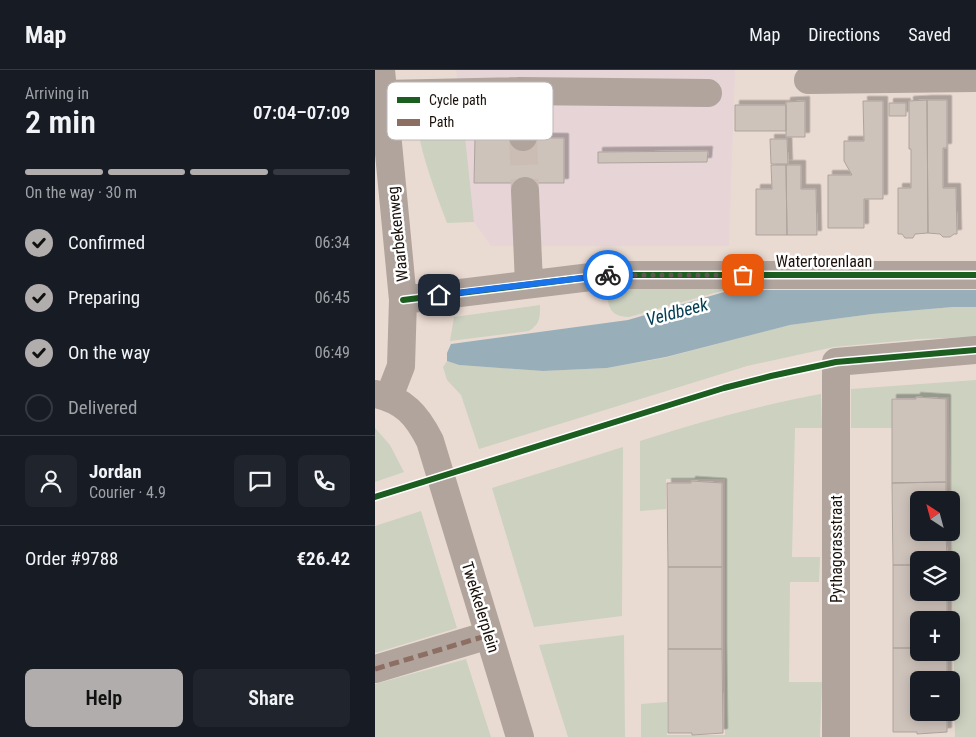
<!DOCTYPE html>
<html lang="en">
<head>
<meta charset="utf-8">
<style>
  :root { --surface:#171b24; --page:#20242c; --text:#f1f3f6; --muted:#9ea1a6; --line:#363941; --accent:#b1adac }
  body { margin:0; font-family:"Roboto Condensed",sans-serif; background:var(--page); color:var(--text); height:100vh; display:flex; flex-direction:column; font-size:19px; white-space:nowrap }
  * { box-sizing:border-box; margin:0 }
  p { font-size:16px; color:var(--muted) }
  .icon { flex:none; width:28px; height:28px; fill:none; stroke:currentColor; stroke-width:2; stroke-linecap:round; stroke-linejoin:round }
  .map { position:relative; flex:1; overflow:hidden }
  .side { display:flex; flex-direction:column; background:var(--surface); width:375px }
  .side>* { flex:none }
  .needle { width:32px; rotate:324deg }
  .controls { position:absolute; left:535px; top:421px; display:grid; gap:10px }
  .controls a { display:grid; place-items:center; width:50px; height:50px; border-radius:8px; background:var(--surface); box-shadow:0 2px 12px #0003; font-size:25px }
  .pin { position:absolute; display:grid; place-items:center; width:42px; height:42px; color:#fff; margin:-21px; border-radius:10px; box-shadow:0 2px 8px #0006 }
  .courier { position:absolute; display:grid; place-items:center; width:50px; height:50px; margin:-25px; border:4px solid #1a73e8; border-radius:50%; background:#fff; color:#222; box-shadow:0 1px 6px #0007 }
  .headline em { font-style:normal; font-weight:600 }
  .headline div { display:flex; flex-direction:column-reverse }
  .headline { display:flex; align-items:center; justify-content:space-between; height:85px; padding:0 25px }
  h1 { font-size:32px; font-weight:600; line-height:38px }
  .bar { display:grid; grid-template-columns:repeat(4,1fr); gap:8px 5px; align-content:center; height:60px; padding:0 25px }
  .bar i { height:6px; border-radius:4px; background:var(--line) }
  .bar .selected { background:var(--accent) }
  .bar p { grid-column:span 4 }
  .line { display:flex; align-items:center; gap:12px; padding:0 25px; border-top:1px solid var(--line) }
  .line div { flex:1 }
  .round { display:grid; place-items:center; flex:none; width:52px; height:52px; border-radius:8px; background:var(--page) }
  ol { padding:0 25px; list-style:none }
  li { display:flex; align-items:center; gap:15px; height:55px }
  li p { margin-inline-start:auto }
  li .icon { padding:5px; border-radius:50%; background:var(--accent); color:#111; stroke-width:4 }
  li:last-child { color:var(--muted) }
  li i { width:28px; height:28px; border:2px solid var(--line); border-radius:50% }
  .cta { display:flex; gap:10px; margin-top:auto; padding:10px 25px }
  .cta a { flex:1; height:58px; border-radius:8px; background:var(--accent); color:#111; font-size:20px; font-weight:600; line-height:58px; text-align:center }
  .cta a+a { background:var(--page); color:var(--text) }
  header { display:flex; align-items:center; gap:30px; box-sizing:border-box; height:70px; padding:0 25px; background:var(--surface); border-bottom:1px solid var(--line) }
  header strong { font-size:24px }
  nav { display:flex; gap:28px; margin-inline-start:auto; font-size:18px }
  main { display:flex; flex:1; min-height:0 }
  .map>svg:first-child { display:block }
</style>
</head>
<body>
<header>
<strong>Map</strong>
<nav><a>Map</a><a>Directions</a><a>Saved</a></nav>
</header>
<main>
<section class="side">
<div class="headline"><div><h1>2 min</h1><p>Arriving in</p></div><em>07:04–07:09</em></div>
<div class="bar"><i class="selected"></i><i class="selected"></i><i class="selected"></i><i></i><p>On the way · 30 m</p></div>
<ol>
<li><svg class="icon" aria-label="check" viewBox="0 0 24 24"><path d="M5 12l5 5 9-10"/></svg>Confirmed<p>06:34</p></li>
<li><svg class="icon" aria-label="check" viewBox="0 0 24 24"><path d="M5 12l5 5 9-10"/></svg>Preparing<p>06:45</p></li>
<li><svg class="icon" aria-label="check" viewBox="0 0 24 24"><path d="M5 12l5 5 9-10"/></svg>On the way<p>06:49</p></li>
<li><i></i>Delivered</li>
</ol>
<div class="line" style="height:90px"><a class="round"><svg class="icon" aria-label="person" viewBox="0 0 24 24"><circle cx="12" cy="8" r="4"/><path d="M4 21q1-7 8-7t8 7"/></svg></a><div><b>Jordan</b><p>Courier · 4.9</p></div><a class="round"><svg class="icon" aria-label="chat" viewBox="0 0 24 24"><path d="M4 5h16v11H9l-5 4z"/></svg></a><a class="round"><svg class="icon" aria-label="phone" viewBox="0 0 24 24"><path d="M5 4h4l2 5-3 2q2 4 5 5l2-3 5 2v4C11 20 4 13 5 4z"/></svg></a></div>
<div class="line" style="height:65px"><div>Order #9788</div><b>€26.42</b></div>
<div class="cta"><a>Help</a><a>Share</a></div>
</section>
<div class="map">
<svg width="601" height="667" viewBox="0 0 601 667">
  <defs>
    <filter id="shadow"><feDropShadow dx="4.5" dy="-4.5" stdDeviation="0" flood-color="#0004"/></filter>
  </defs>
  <rect width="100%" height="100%" fill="#eadbd2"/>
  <!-- commercial -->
  <path fill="#e6d4d7" d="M 81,0 L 360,0 L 354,176 L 116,176 L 99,152 L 89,57 Z"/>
  <!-- green -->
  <path fill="#ccd1c0" d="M 64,45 C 77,45 83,44 89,57 L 99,152 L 72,153 C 60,121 48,90 42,56 L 50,50 Z
    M 231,217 L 357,218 L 254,247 C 232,246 234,235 231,217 Z
    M 165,235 C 165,248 165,254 154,261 L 75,271 L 79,247 Z
    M 578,237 L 601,237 L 601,267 L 545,269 L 459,277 L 372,296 L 104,379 L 86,325 L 72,310 L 68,297 L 72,291 L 84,295 L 168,301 L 232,298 L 289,288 L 415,255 L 497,244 Z
    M 601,310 L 601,667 L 580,667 L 574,327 L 517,328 L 517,358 L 476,358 L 476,319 Z
    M 446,324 L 447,358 L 420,358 L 417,487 L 445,487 L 444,512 L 415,512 L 414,612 L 447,612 L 445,667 L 266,667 L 266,634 L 292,632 L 292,665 L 350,665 L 350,409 L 291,409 L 291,439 L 265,441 L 265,371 C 324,352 385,335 446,324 Z
    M 0,358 L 15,375 L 29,402 L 0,412 Z
    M 248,377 L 247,546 L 159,557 L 117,418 Z
    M 46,441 L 82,558 L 0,583 L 0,456 Z
    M 249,565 L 250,667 L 193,667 L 164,575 Z
    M 91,589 L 116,667 L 0,667 L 0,614 Z"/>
  <!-- water -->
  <path fill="#98afba" d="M 356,220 L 601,220 L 601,237 L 578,237 L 497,244 L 415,255 L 291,287 L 232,298 L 168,301 L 84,295 L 72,291 L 72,283 L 76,274 L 253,250 Z"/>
  <!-- building -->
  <path fill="#cec3bb" stroke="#aea39c" filter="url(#shadow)" d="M 552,30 L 553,163 L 540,164 L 538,168 L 530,168 L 527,164 L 523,164 L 523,118 L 536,118 L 536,79 L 534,79 L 534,31 Z
    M 552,30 L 572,30 L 572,78 L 568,78 L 568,118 L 581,118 L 582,164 L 579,164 L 575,167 L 568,167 L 565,164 L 553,163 Z
    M 430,31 L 430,67 L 411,67 L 411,32 Z
    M 488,31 L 508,31 L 508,129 L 489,129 L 489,158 L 453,158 L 453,105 L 477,105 L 469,91 L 469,71 L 489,71 Z
    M 514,33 L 531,33 L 531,46 L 514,46 Z
    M 360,35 L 411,35 L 411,61 L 360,61 Z
    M 100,67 L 189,68 L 189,113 L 99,113 Z
    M 395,69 L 412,69 L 413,94 L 396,94 Z
    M 333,81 L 332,92 L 223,93 L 223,82 Z
    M 396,95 L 411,95 L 412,165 L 381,165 L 381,119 L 397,119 Z
    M 411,95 L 426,95 L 426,119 L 441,119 L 442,165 L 412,165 Z
    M 541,327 L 571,329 L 571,412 L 517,413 L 517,329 L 541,329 Z
    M 316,411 L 347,413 L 347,497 L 293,497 L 292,413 L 316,413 Z
    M 571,412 L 571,430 L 544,430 L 544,462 L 571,462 L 572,490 L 544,490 L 544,495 L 518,495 L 517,413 Z
    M 518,495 L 544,495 L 544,522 L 572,522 L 572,550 L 544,550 L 544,578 L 518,578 Z
    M 293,497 L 347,497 L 347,579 L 293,579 Z
    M 518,578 L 544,578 L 544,582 L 572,582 L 572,610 L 544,610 L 544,642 L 572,642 L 572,662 L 542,664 L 542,662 L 518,662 Z
    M 293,579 L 347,579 L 348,663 L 317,665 L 317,663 L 293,663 Z"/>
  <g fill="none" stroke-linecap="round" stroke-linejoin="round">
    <!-- minor-tunnel -->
    <path stroke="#cbbdb4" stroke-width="28" stroke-dasharray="28 14" stroke-linecap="butt" d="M 148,67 L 150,121"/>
    <!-- minor -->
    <path stroke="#b0a49d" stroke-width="28" d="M 6,0 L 28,230 L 26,296 L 14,327
      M 433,10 L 601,8
      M 144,21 L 148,67
      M 8,24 L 144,21 L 333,23
      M 150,121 L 154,214
      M 28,230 L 232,205 L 601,205
      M 0,324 C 29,330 42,345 55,371 L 145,667
      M 0,599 L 114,565
      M 461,667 L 461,292 L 601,280"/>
    <!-- quiet -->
    <path stroke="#8d6e63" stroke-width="5" stroke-dasharray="10 5" stroke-linecap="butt" d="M 0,599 L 114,565"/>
    <defs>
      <path id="cycleway" d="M 28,230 L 232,205 L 601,205
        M 0,427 L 349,318 L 396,306 L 461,292 L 601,280"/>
    </defs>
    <!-- cycleway casing -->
    <use href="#cycleway" stroke="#fff" stroke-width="9"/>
    <!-- cycleway -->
    <use href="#cycleway" stroke="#1b5e20" stroke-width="6"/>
  </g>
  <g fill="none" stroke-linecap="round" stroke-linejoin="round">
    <!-- done -->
    <path stroke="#635851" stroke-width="5" stroke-dasharray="0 9" d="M 233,205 L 368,205"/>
    <!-- route -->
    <path stroke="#1a73e8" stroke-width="6" d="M 64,225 L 233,205"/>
  </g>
  <g text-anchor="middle" stroke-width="5" stroke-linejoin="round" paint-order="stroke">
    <!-- street labels -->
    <g font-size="16" fill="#1a110b" stroke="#fff">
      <text transform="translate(22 164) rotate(-96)" y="6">Waarbekenweg</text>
      <text x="449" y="197">Watertorenlaan</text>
      <text transform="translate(461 479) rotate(-90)" y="6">Pythagorasstraat</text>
      <text transform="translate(106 537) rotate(73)" y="6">Twekkelerplein</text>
    </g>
    <!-- water labels -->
    <g font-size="18" font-style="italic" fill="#013c52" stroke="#fff">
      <text transform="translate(302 242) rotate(-15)" y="6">Veldbeek</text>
    </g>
  </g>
  <!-- legend -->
  <rect x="12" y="12" width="166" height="58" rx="8" fill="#fff" stroke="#bab8b6" stroke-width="1"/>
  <rect x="22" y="27" width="23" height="6" fill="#1b5e20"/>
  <rect x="22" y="49" width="23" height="7" fill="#8d6e63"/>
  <g font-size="14" fill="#1a110b">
    <text x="54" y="35">Cycle path</text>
    <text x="54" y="57">Path</text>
  </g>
</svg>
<div class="controls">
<a><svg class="needle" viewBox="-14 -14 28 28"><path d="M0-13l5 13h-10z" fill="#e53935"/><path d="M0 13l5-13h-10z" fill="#9ea1a6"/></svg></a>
<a><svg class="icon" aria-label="layers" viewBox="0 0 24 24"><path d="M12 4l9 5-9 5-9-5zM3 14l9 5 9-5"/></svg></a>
<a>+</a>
<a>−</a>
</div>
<div class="pin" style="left:368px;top:205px;background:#ea580c"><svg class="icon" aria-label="bag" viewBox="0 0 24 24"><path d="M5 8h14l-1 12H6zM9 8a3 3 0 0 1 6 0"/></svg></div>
<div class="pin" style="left:64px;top:225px;background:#1f2937"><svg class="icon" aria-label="home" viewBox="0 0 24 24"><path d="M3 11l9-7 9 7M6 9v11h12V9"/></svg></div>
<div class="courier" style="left:233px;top:205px"><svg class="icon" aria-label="bike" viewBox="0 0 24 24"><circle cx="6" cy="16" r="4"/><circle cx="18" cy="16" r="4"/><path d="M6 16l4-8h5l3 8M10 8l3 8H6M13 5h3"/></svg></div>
</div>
</main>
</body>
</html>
